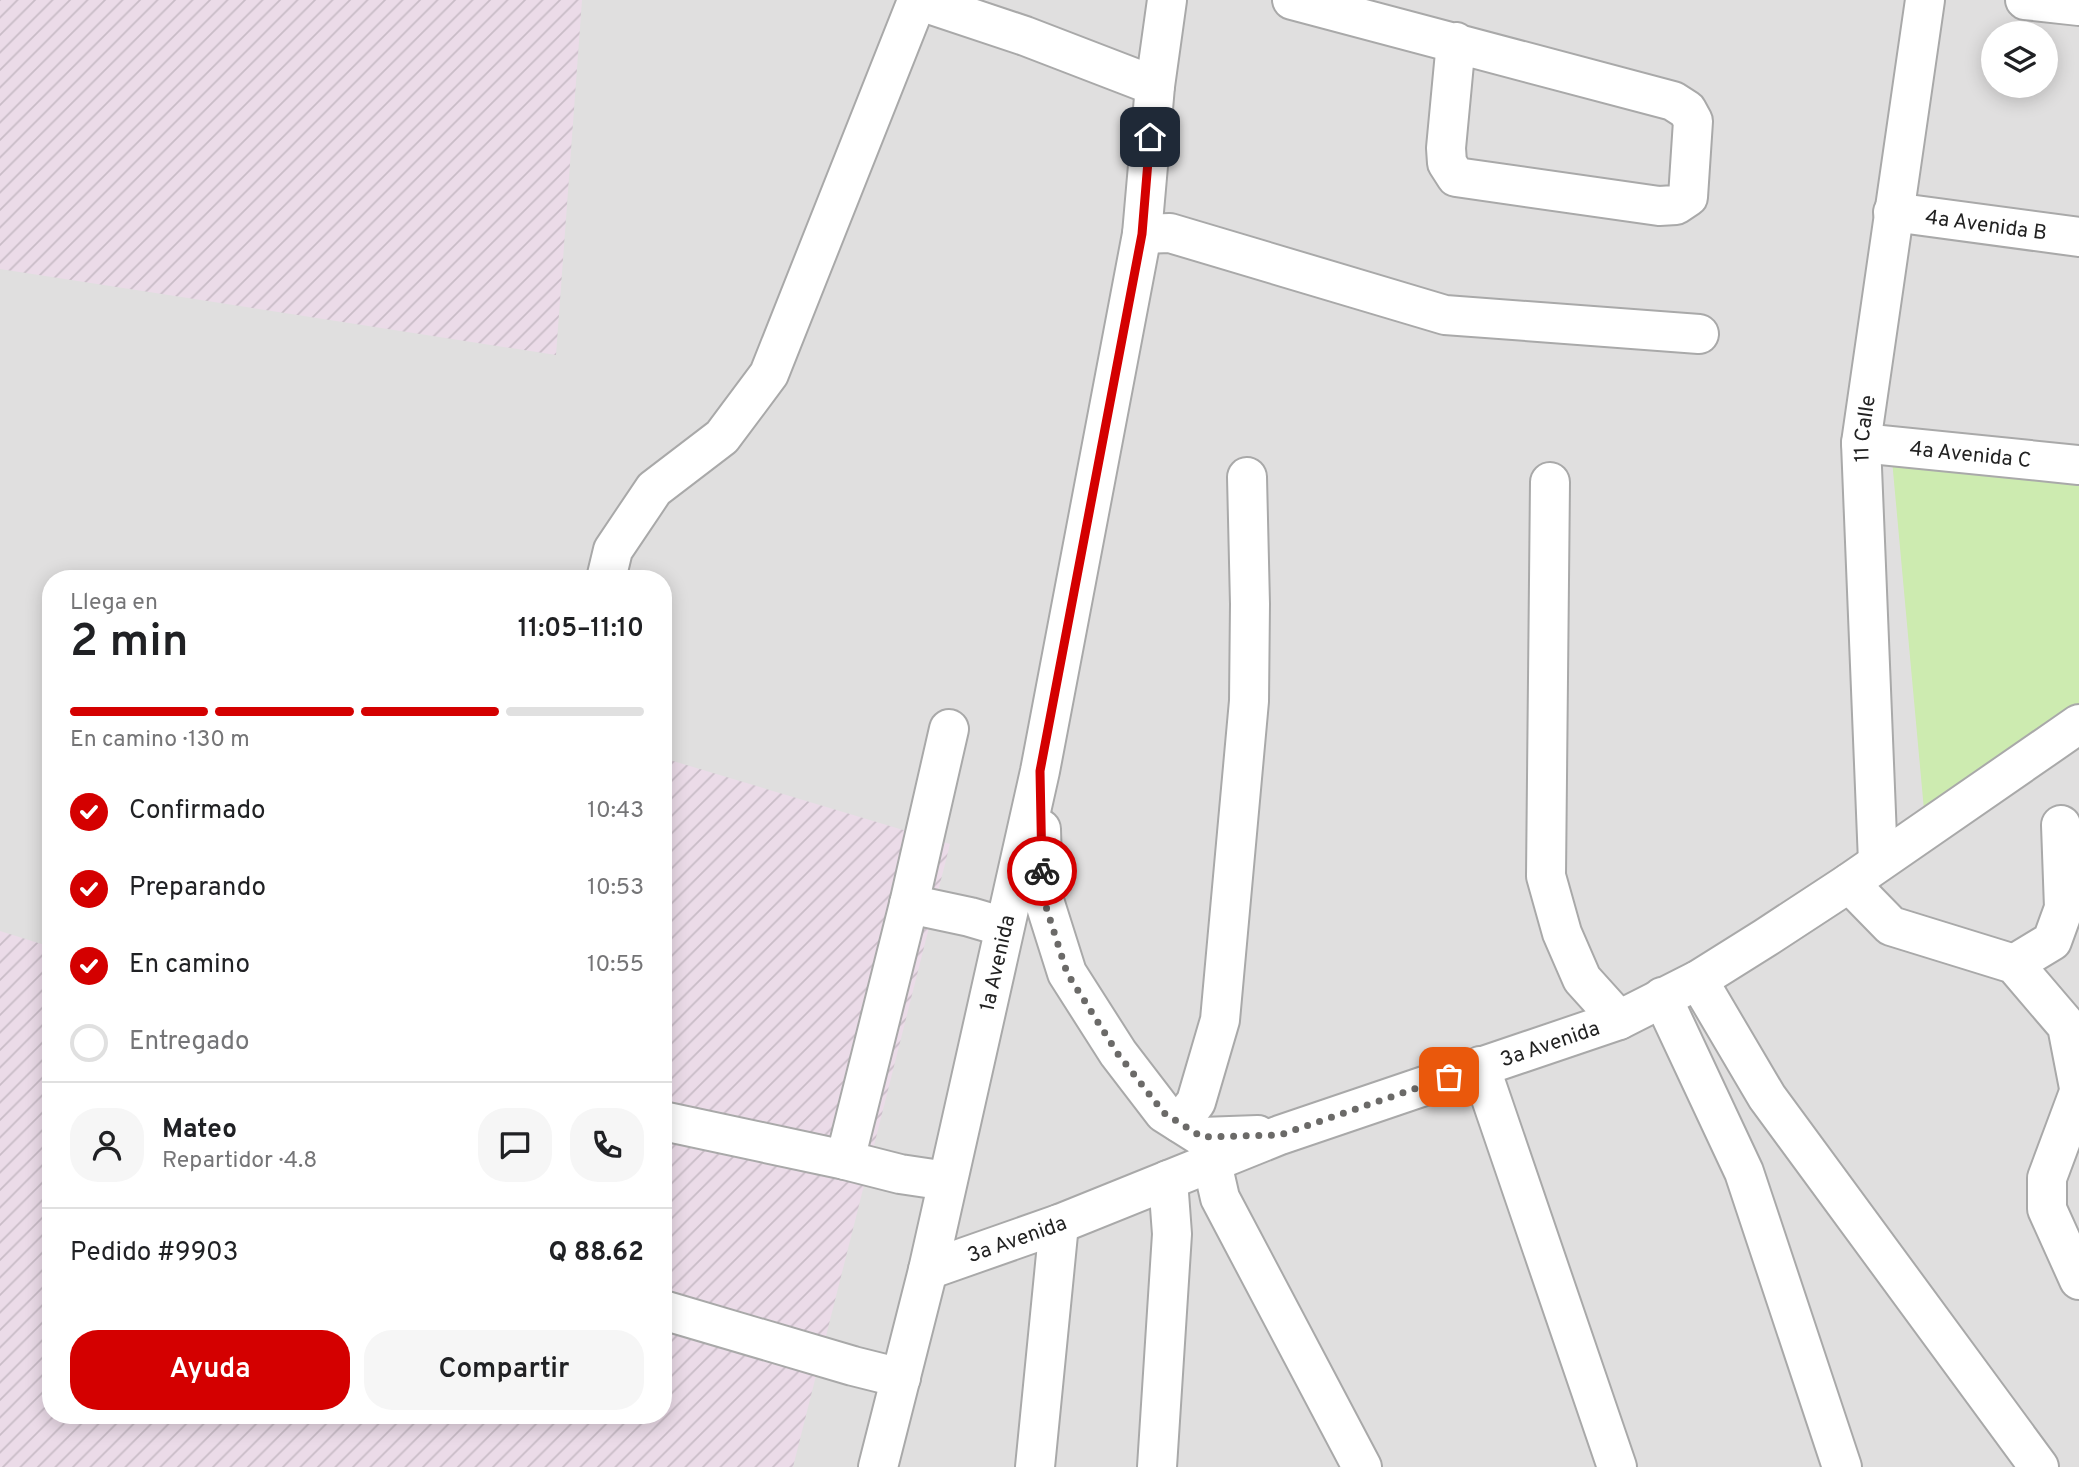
<!DOCTYPE html>
<html lang="es">
<head>
<meta charset="utf-8">
<style>
  :root { --surface:#fff; --page:#f6f6f6; --text:#202124; --muted:#757577; --line:#e0e0e0; --accent:#d40000 }
  body { margin:0; font-family:Overpass,sans-serif; background:var(--page); color:var(--text); height:100vh; display:flex; flex-direction:column; font-size:26px; white-space:nowrap }
  * { box-sizing:border-box; margin:0 }
  p { font-size:23px; color:var(--muted) }
  .icon { flex:none; width:38px; height:38px; fill:none; stroke:currentColor; stroke-width:2; stroke-linecap:round; stroke-linejoin:round }
  .map { position:relative; flex:1; overflow:hidden }
  .panel { position:absolute; left:42px; top:570px; width:630px; height:854px; display:flex; flex-direction:column; background:var(--surface); border-radius:28px; box-shadow:0 4px 18px #0003 }
  .panel>* { flex:none }
  .tools { position:absolute; left:1981px; top:21px; display:grid; gap:14px }
  .tools a { display:grid; place-items:center; width:77px; height:77px; border-radius:50%; background:var(--surface); box-shadow:0 4px 18px #0003; font-size:35px }
  .pin { position:absolute; display:grid; place-items:center; width:60px; height:60px; color:#fff; margin:-30px; border-radius:14px; box-shadow:0 4px 10px #0006 }
  .courier { position:absolute; display:grid; place-items:center; width:70px; height:70px; margin:-35px; border:5px solid #d40000; border-radius:50%; background:#fff; color:#222; box-shadow:0 2px 9px #0007 }
  .headline em { font-style:normal; font-weight:600 }
  .headline div { display:flex; flex-direction:column-reverse }
  .headline { display:flex; align-items:center; justify-content:space-between; height:119px; padding:0 28px }
  h1 { font-size:46px; font-weight:600; line-height:52px }
  .bar { display:grid; grid-template-columns:repeat(4,1fr); gap:10px 7px; align-content:center; height:84px; padding:0 28px }
  .bar i { height:9px; border-radius:5px; background:var(--line) }
  .bar .on { background:var(--accent) }
  .bar p { grid-column:span 4 }
  .line { display:flex; align-items:center; gap:18px; padding:0 28px; border-top:2px solid var(--line) }
  .line div { flex:1 }
  .round { display:grid; place-items:center; flex:none; width:74px; height:74px; border-radius:28px; background:var(--page) }
  ol { padding:0 28px; list-style:none }
  li { display:flex; align-items:center; gap:21px; height:77px }
  li p { margin-inline-start:auto }
  li .icon { padding:7px; border-radius:50%; background:var(--accent); color:#fff; stroke-width:4 }
  li:last-child { color:var(--muted) }
  li i { width:38px; height:38px; border:4px solid var(--line); border-radius:50% }
  .button { display:flex; gap:14px; margin-top:auto; padding:14px 28px }
  .button a { flex:1; height:80px; border-radius:28px; background:var(--accent); color:#fff; font-size:28px; font-weight:600; line-height:80px; text-align:center }
  .button a+a { background:var(--page); color:var(--text) }
  .map>svg:first-child { display:block }
</style>
</head>
<body>
<div class="map">
<svg width="2079" height="1467" viewBox="0 0 2079 1467">
  <defs>
    <pattern id="industrial-furrows" width="10" height="10" patternUnits="userSpaceOnUse" patternTransform="scale(1.75)"><rect width="10" height="10" fill="#ebdbe8"/><path d="M-1 1l2-2M0 10L10 0M9 11l2-2" fill="none" stroke="#c9bcc7"/></pattern>
  </defs>
  <rect width="100%" height="100%" fill="#f2efe9"/>
  <!-- residential -->
  <path fill="#e0dfdf" fill-rule="evenodd" d="M 0,0 L 2079,0 L 2079,1467 L 0,1467 ZM 1993,33 L 2046,33 L 2046,86 L 1993,86 ZM 51,579 L 663,579 L 663,1416 L 51,1416 Z"/>
  <!-- industrial -->
  <path fill="url(#industrial-furrows)" d="M 0,0 L 582,0 L 556,355 L 0,269 Z
    M 663,758 L 950,844 L 793,1467 L 0,1467 L 0,931 L 51,947 L 51,1416 L 663,1416 Z"/>
  <!-- grass -->
  <path fill="#cdebb0" d="M 1892,460 L 2079,485 L 2079,709 L 1925,821 Z"/>
  <g fill="none" stroke-linecap="round" stroke-linejoin="round">
    <defs>
      <g id="minor">
        <path d="M 917,0 L 1025,36 L 1155,86"/>
        <path d="M 1292,0 L 1673,101 L 1687,110 L 1693,121 L 1688,197 L 1676,205 L 1659,206 L 1456,177 L 1447,163 L 1446,148 L 1456,42"/>
        <path d="M 2025,0 L 2079,6"/>
        <path id="s1" d="M 1893,212 L 2079,237"/>
        <path d="M 1142,234 L 1170,233 L 1445,315 L 1699,334"/>
        <path id="s2" d="M 1861,443 L 2079,465"/>
        <path d="M 1550,482 L 1546,876 L 1562,933 L 1582,979 L 1619,1020"/>
        <path d="M 606,579 L 613,550 L 654,489 L 722,437 L 769,374 L 917,1"/>
        <path d="M 1041,829 L 1043,897 L 1067,973 L 1118,1053 L 1164,1113 L 1202,1137 L 1258,1135"/>
        <path id="s3" d="M 1878,862 L 1861,443 L 1925,0"/>
        <path d="M 1849,883 L 1891,926 L 2014,964 L 2067,1026 L 2079,1088"/>
        <path d="M 909,904 L 970,917 L 1004,927"/>
        <path d="M 2014,964 L 2052,941 L 2064,908 L 2061,825"/>
        <path d="M 1698,980 L 1767,1097 L 2039,1467"/>
        <path d="M 1662,997 L 1744,1172 L 1842,1467"/>
        <path d="M 1480,1066 L 1617,1467"/>
        <path d="M 2079,1092 L 2047,1178 L 2047,1209 L 2079,1280"/>
        <path d="M 663,1121 L 845,1160 L 900,1174 L 947,1181"/>
        <path d="M 1180,1123 L 1196,1102 L 1220,1020 L 1249,701 L 1250,604 L 1247,477"/>
        <path d="M 845,1160 L 909,904 L 949,729"/>
        <path d="M 1212,1163 L 1220,1198 L 1362,1467"/>
        <path id="s4" d="M 928,1270 L 1059,1224 L 1280,1135 L 1619,1020 L 1698,980 L 1765,938 L 1849,883 L 2079,724"/>
        <path d="M 663,1310 L 853,1366 L 901,1378"/>
        <path id="s5" d="M 878,1467 L 928,1270 L 1040,771 L 1142,234 L 1155,86 L 1167,0"/>
        <path d="M 1035,1467 L 1059,1224"/>
        <path d="M 1157,1467 L 1172,1234 L 1168,1180"/>
      </g>
    </defs>
    <!-- minor casing -->
    <use href="#minor" stroke="#a9a9a9" stroke-width="42"/>
    <!-- minor -->
    <use href="#minor" stroke="#fff" stroke-width="38"/>
  </g>
  <g fill="none" stroke-linecap="round" stroke-linejoin="round">
    <!-- done -->
    <path stroke="#6b6a68" stroke-width="7" stroke-dasharray="0 12.6" d="M 1042,871 L 1043,897 L 1067,973 L 1118,1054 L 1164,1113 L 1202,1137 L 1280,1135 L 1449,1077"/>
    <!-- route -->
    <path stroke="#d40000" stroke-width="9" d="M 1042,871 L 1040,771 L 1142,234 L 1150,137"/>
  </g>
  <g text-anchor="middle" stroke-width="7" stroke-linejoin="round" paint-order="stroke">
    <!-- street labels -->
    <g font-size="21" fill="#222" stroke="#fff">
      <text dy="7" stroke="none"><textPath href="#s1" startOffset="94">4a Avenida B</textPath></text>
      <text dy="7" stroke="none"><textPath href="#s3" startOffset="434">11 Calle</textPath></text>
      <text dy="7" stroke="none"><textPath href="#s2" startOffset="110">4a Avenida C</textPath></text>
      <text dy="7" stroke="none"><textPath href="#s5" startOffset="518">1a Avenida</textPath></text>
      <text dy="7" stroke="none"><textPath href="#s4" startOffset="662">3a Avenida</textPath></text>
      <text dy="7" stroke="none"><textPath href="#s4" startOffset="94">3a Avenida</textPath></text>
    </g>
  </g>
</svg>
<div class="tools">
<a><svg class="icon" aria-label="layers" viewBox="0 0 24 24"><path d="M12 4l9 5-9 5-9-5zM3 14l9 5 9-5"/></svg></a>
</div>
<div class="pin" style="left:1449px;top:1077px;background:#ea580c"><svg class="icon" aria-label="bag" viewBox="0 0 24 24"><path d="M5 8h14l-1 12H6zM9 8a3 3 0 0 1 6 0"/></svg></div>
<div class="pin" style="left:1150px;top:137px;background:#1f2937"><svg class="icon" aria-label="home" viewBox="0 0 24 24"><path d="M3 11l9-7 9 7M6 9v11h12V9"/></svg></div>
<div class="courier" style="left:1042px;top:871px"><svg class="icon" aria-label="bike" viewBox="0 0 24 24"><circle cx="6" cy="16" r="4"/><circle cx="18" cy="16" r="4"/><path d="M6 16l4-8h5l3 8M10 8l3 8H6M13 5h3"/></svg></div>
<section class="panel">
<div class="headline"><div><h1>2 min</h1><p>Llega en</p></div><em>11:05–11:10</em></div>
<div class="bar"><i class="on"></i><i class="on"></i><i class="on"></i><i></i><p>En camino · 130 m</p></div>
<ol>
<li><svg class="icon" aria-label="check" viewBox="0 0 24 24"><path d="M5 12l5 5 9-10"/></svg>Confirmado<p>10:43</p></li>
<li><svg class="icon" aria-label="check" viewBox="0 0 24 24"><path d="M5 12l5 5 9-10"/></svg>Preparando<p>10:53</p></li>
<li><svg class="icon" aria-label="check" viewBox="0 0 24 24"><path d="M5 12l5 5 9-10"/></svg>En camino<p>10:55</p></li>
<li><i></i>Entregado</li>
</ol>
<div class="line" style="height:126px"><a class="round"><svg class="icon" aria-label="person" viewBox="0 0 24 24"><circle cx="12" cy="8" r="4"/><path d="M4 21q1-7 8-7t8 7"/></svg></a><div><b>Mateo</b><p>Repartidor · 4.8</p></div><a class="round"><svg class="icon" aria-label="chat" viewBox="0 0 24 24"><path d="M4 5h16v11H9l-5 4z"/></svg></a><a class="round"><svg class="icon" aria-label="phone" viewBox="0 0 24 24"><path d="M5 4h4l2 5-3 2q2 4 5 5l2-3 5 2v4C11 20 4 13 5 4z"/></svg></a></div>
<div class="line" style="height:91px"><div>Pedido #9903</div><b>Q 88.62</b></div>
<div class="button"><a>Ayuda</a><a>Compartir</a></div>
</section>
</div>
</body>
</html>
